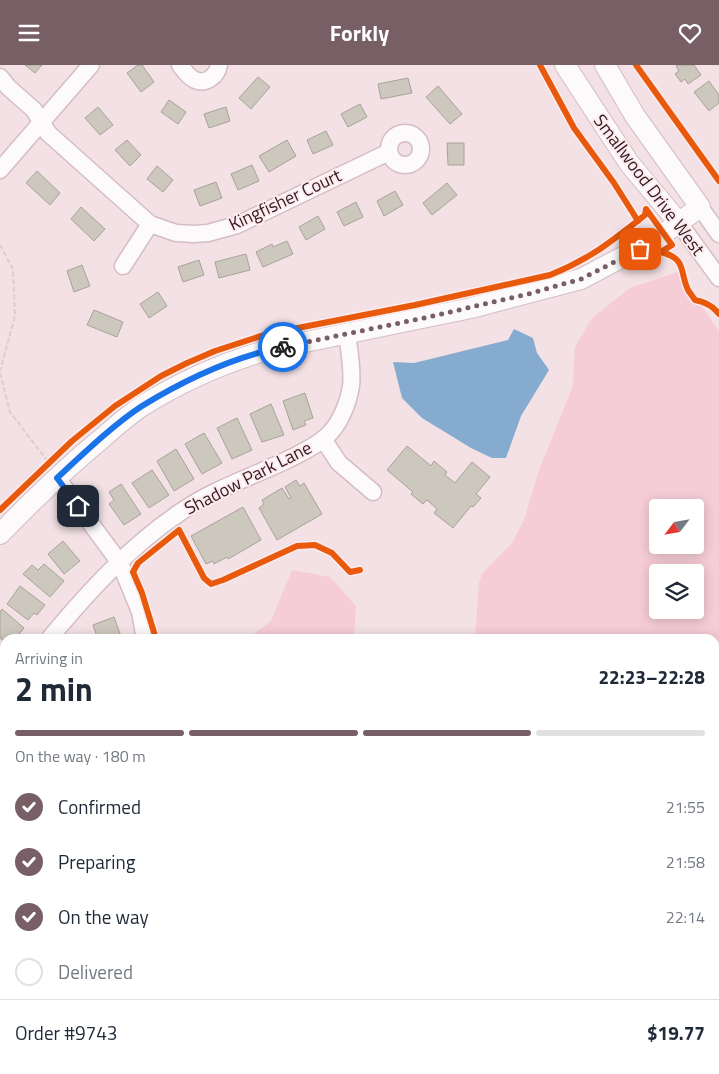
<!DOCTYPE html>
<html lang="en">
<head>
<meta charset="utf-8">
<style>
  :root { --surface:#fff; --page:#f2f2f3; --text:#1f2937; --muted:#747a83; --line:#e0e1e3; --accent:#785f66 }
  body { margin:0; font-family:"Titillium Web",sans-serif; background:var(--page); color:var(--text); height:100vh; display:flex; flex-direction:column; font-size:19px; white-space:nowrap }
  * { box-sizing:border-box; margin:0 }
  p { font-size:16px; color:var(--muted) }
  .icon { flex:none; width:28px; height:28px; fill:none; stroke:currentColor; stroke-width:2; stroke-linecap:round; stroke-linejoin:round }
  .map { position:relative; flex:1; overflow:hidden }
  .details { position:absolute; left:0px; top:569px; width:720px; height:441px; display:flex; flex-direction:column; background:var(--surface); border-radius:15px 15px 0 0; box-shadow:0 2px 12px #0003 }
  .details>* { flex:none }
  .needle { width:32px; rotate:239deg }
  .buttons { position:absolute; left:649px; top:434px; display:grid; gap:10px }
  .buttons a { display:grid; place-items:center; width:55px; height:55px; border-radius:5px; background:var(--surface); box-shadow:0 2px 12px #0003; font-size:25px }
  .pin { position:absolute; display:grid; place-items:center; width:42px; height:42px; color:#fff; margin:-21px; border-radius:10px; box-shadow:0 2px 8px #0006 }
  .courier { position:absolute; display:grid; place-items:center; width:50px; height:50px; margin:-25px; border:4px solid #1a73e8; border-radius:50%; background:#fff; color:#222; box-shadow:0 1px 6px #0007 }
  .summary em { font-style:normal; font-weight:700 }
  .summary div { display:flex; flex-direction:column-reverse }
  .summary { display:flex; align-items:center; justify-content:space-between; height:85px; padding:0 15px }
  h1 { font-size:32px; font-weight:700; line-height:38px }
  .bar { display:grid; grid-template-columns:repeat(4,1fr); gap:8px 5px; align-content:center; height:60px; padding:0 15px }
  .bar i { height:6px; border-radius:4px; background:var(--line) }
  .bar .selected { background:var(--accent) }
  .bar p { grid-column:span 4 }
  .line { display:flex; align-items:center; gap:12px; padding:0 15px; border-top:1px solid var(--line) }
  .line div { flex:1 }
  ol { padding:0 15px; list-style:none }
  li { display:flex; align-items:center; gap:15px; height:55px }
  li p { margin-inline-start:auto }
  li .icon { padding:5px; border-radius:50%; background:var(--accent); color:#fff; stroke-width:4 }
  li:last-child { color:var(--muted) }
  li i { width:28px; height:28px; border:2px solid var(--line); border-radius:50% }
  header { display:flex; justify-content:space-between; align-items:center; height:65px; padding:0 15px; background:var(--accent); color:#fff; font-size:22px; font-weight:700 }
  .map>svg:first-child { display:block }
</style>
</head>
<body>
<header><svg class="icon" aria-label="menu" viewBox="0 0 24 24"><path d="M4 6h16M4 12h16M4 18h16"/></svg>Forkly<svg class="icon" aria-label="heart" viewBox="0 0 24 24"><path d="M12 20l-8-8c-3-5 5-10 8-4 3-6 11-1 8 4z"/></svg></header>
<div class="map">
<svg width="719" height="1009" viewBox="0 0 719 1009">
  <rect width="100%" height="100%" fill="#f3e1e5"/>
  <!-- green -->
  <path fill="#f6ccd6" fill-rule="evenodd" d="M 678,207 L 719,266 L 719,663 L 715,666 L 715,574 L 475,574 L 479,518 L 482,509 L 512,478 L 524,455 L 539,405 L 573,321 L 575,282 L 592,253 L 630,223 ZM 658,442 L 695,442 L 695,480 L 658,480 ZM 658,508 L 695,508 L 695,545 L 658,545 Z
    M 292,505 L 330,512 L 356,541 L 354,574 L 247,574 L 271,556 Z
    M 423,1005 L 556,1005 L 556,1009 L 421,1009 Z"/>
  <!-- water -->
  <path fill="#85accf" d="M 514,264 L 533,273 L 537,288 L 549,305 L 521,351 L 506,393 L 492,393 L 471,383 L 422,353 L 402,333 L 393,297 L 414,298 L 508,275 Z"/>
  <!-- building -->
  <path fill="#ccc8bd" stroke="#a8a399" d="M 25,0 L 42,0 L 35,8 Z
    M 138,0 L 142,0 L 154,17 L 141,27 L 127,8 Z
    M 678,0 L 694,0 L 701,10 L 688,19 L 685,14 L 681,17 L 675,9 L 679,6 L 676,1 Z
    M 258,12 L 270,22 L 251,44 L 239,33 Z
    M 408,13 L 412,28 L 381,34 L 378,19 Z
    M 709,16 L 719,30 L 719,38 L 709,46 L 694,27 Z
    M 438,21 L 462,49 L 450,59 L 426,32 Z
    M 169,35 L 186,47 L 178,59 L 161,47 Z
    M 360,39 L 367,52 L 348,62 L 341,49 Z
    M 98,42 L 113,60 L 100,70 L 85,53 Z
    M 226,42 L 230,56 L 209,63 L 204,49 Z
    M 326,66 L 333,80 L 313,89 L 307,75 Z
    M 127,75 L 141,90 L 130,101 L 115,85 Z
    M 287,75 L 296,91 L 269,107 L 259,91 Z
    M 447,78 L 464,78 L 464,100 L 448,100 Z
    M 252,100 L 259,116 L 238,125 L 231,109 Z
    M 157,101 L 173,115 L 163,127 L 147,114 Z
    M 37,106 L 60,128 L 50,140 L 26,118 Z
    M 216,117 L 222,133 L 200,141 L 194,125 Z
    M 447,118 L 457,130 L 432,150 L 423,138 Z
    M 395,126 L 403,140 L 384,151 L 377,136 Z
    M 356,137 L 363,152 L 344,161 L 337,147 Z
    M 81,142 L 105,164 L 94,176 L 71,154 Z
    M 318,151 L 325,164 L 306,175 L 299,162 Z
    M 287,176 L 293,189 L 263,202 L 256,187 L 272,179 L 273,182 Z
    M 246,189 L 250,205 L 219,213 L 215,197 Z
    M 199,195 L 204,210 L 183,217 L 178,202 Z
    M 82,200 L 90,221 L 74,227 L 67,206 Z
    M 158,227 L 167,241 L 149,253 L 140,239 Z
    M 94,245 L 123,257 L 117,272 L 87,260 Z
    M 305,328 L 313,353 L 304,356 L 306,360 L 293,365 L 283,336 Z
    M 271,339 L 284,370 L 262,377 L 250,349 Z
    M 237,353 L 252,385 L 232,394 L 217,363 Z
    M 204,368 L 222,398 L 202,409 L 185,379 Z
    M 407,381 L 431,401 L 434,396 L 447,407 L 445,410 L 455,418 L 472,397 L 490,412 L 476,429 L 481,433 L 473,442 L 471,441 L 453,463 L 434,448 L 437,444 L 427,435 L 423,439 L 411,429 L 413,427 L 387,405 Z
    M 176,384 L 194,414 L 174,426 L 157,396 Z
    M 152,405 L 169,430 L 149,443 L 132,418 Z
    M 296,415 L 300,421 L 304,418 L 322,449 L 277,475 L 259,443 L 264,439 L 262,435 L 282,423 L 289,434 L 291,433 L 285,422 Z
    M 121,419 L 141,449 L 124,460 L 109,439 L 114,435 L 109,427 Z
    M 243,442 L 261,475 L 228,494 L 227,492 L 214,499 L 213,496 L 206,499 L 191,471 Z
    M 63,476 L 80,496 L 64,509 L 48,489 Z
    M 44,499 L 64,516 L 50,532 L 23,509 L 32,500 L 38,505 Z
    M 20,521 L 45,540 L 37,550 L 34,548 L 28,555 L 7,539 Z
    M 2,544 L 24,563 L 15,574 L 5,574 L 5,577 L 0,573 L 0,547 Z
    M 114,552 L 122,574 L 98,574 L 93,560 Z
    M 5,683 L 5,694 L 0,691 Z
    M 0,701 L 5,704 L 5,731 L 0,727 Z
    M 0,736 L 5,740 L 5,748 L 0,756 Z
    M 2,817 L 5,817 L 5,852 L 1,852 Z
    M 0,899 L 2,899 L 0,934 Z
    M 0,951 L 5,951 L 5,986 L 0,985 Z
    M 203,1005 L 223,1005 L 224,1009 L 201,1009 L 200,1006 Z
    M 235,1005 L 270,1005 L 271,1009 L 236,1009 Z
    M 323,1005 L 341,1005 L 334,1009 L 325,1009 Z"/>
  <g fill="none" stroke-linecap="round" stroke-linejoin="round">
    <defs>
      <path id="minor" d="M 180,0 C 184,5 188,12 195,15 C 206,20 217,11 219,0
        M 0,12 L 8,22 L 34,45 L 48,68 L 150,159 L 176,168 L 194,169 L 208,168 L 237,160 L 389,87
        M389 84a16 16 0 1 1 32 0a16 16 0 1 1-32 0Z
        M 0,105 L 91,0
        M 700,142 L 719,169
        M 679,158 L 719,213
        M 123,201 L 150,159
        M 323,374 L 339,398 L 373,427
        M 57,413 L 120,498 L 140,547 L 145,574
        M 49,574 C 88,527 131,480 182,446 C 215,423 255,411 291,393 C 303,387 316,381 327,371 C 340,359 348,339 351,321 C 353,304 349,285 347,268
        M 0,640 L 5,632
        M 0,876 L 5,876
        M 296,1005 L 298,1009
        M 66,1009 L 106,1005"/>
      <path id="major" d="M 565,0 L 629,98 L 679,158
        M 0,469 C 32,436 65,404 100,375 C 114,363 127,351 142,341 C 182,316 225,297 271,284 L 471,243 L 581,214 L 655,175 L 700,142 L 635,51 L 605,0"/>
    </defs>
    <!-- minor casing -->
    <use href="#minor" stroke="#d4bdc3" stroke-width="19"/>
    <!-- major casing -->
    <use href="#major" stroke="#d4bdc3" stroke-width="22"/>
    <!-- path -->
    <path stroke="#d6d0d1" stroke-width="2" stroke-dasharray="5 2.5" stroke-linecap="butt" d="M 0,180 L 13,204 L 15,251 L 0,306
      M 0,308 L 10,347 L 49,398"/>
    <!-- minor -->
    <use href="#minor" stroke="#fdfafb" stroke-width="16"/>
    <!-- major -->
    <use href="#major" stroke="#fdfafb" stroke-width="20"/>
    <defs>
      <path id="cycleway" d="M 540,0 L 574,63 L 614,118 L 638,156
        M 636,0 L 719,116
        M 661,187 C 687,194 679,205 688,225 C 690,228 693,232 695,235 C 706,237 713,241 719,249
        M 0,445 L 72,376 L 115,341 L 161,311 L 187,298 L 215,286 L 267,269 L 415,240 L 550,210 C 590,194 612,176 645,150 L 646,144 L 672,180 L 661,187
        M 156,574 L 142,528 L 133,507 L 138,498 L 179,465 L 204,513 L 211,519 L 223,515 L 297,481 L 315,480 L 332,488 L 350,507 L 360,505"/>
    </defs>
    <!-- cycleway casing -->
    <use href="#cycleway" stroke="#fcecef" stroke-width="9"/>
    <!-- cycleway -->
    <use href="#cycleway" stroke="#e8590c" stroke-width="6"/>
  </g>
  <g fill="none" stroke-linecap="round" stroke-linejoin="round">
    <!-- done -->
    <path stroke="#785f66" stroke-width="5" stroke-dasharray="0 9" d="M 283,282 L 424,253 L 528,229 L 581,214 L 640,184"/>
    <!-- route -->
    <path stroke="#1a73e8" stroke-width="6" d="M 78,441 L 57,413 C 82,390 114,359 142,341 C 186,314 233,292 283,282"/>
  </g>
  <g text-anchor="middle" stroke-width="4" stroke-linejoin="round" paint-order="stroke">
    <!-- street labels -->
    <g font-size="18" fill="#361921" stroke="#fcecef">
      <text transform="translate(649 120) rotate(53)" y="6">Smallwood Drive West</text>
      <text transform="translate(285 135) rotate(-25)" y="6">Kingfisher Court</text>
      <text transform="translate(248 413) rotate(-27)" y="6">Shadow Park Lane</text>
    </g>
  </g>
</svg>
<div class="buttons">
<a><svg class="needle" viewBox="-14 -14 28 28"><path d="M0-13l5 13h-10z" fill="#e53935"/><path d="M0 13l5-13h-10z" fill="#747a83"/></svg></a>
<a><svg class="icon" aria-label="layers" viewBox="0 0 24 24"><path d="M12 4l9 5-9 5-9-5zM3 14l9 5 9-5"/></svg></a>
</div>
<div class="pin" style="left:640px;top:184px;background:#ea580c"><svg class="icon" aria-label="bag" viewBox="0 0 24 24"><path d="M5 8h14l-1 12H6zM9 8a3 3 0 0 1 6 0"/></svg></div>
<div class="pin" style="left:78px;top:441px;background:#1f2937"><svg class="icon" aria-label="home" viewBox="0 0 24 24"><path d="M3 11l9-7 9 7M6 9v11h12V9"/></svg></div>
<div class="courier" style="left:283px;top:282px"><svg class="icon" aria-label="bike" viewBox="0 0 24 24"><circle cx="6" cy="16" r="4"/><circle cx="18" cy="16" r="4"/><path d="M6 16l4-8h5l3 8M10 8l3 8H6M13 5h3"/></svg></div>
<section class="details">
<div class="summary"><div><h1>2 min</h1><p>Arriving in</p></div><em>22:23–22:28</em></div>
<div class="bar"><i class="selected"></i><i class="selected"></i><i class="selected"></i><i></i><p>On the way · 180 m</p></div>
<ol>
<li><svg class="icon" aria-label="check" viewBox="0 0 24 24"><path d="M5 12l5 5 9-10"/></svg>Confirmed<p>21:55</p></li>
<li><svg class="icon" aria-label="check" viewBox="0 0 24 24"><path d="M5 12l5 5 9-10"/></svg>Preparing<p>21:58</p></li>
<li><svg class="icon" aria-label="check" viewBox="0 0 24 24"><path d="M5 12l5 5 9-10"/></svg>On the way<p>22:14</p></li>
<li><i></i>Delivered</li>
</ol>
<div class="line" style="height:65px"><div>Order #9743</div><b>$19.77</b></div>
</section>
</div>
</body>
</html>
